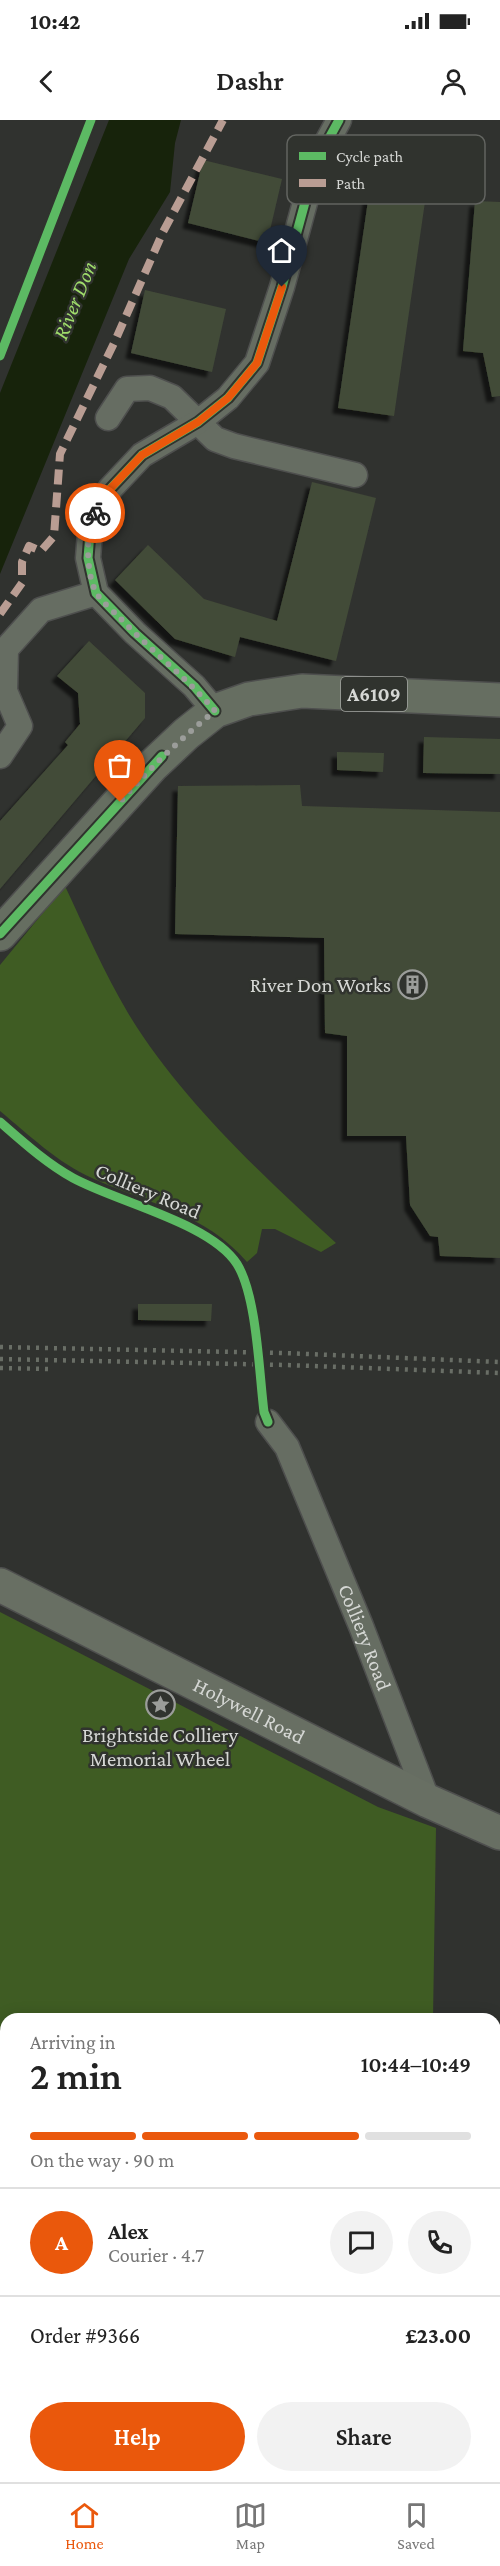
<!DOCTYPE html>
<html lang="en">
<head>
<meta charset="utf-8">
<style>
  :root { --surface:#fff; --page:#f2f2f2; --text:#222; --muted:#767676; --line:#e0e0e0; --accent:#ea580c }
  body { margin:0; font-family:"Crimson Pro",serif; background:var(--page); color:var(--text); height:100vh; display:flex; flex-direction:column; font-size:22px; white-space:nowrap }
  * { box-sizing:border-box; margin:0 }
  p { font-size:20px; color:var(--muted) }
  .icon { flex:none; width:33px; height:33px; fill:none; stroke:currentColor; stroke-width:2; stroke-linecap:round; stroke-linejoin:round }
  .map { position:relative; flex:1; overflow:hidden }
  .drawer { position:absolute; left:0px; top:1893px; width:501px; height:470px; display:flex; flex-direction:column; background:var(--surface); border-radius:18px 18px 0 0; box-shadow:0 3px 15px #0003 }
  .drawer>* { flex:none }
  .pin { position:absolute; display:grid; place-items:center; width:51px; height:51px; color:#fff; margin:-62px -26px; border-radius:50% 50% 50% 0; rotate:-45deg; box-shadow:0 0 6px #0007 }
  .pin .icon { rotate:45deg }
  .courier { position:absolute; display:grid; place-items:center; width:60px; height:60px; margin:-30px; border:4px solid #ea580c; border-radius:50%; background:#fff; color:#222; box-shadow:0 2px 8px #0007 }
  .head em { font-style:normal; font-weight:600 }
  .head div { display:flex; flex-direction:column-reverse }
  .head { display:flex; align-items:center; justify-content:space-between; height:102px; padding:0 30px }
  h1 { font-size:39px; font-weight:600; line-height:45px }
  .bar { display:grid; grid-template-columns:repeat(4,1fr); gap:9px 6px; align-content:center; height:72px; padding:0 30px }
  .bar i { height:8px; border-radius:4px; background:var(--line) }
  .bar .on { background:var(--accent) }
  .bar p { grid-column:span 4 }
  .line { display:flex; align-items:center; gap:15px; padding:0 30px; border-top:2px solid var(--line) }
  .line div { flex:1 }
  .round { display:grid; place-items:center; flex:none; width:63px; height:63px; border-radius:32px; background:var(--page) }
  .primary-button { display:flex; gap:12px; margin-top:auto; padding:12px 30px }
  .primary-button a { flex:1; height:69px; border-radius:36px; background:var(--accent); color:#fff; font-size:24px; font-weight:600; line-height:69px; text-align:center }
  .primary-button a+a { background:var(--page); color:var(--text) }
  .status { display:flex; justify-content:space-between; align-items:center; height:42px; padding:0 30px; background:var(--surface); direction:ltr }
  .status svg { height:16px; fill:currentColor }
  header { display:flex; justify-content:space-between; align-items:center; height:78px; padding:0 30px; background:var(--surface); font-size:27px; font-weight:600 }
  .dock { display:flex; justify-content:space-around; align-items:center; height:84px; border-top:2px solid var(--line); background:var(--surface); font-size:16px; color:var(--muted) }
  .dock a { display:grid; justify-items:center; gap:3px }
  .dock .on { color:var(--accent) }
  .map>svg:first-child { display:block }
</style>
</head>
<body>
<div class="status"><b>10:42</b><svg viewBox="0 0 49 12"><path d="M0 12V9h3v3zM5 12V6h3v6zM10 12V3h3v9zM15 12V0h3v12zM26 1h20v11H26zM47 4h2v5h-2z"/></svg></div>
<header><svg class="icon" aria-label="back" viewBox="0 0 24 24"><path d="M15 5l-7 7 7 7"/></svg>Dashr<svg class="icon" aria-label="person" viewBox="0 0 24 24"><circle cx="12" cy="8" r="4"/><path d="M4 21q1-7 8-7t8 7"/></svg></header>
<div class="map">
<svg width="500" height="2362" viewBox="0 0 500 2362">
  <defs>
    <filter id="shadow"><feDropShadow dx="-5.5" dy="5.5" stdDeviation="1.5" flood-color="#0009"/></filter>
  </defs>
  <rect width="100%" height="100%" fill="#30322f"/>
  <!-- green -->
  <path fill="#3f5c23" d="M 65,766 C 85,809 104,852 128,893 C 180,979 262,1055 336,1123 L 321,1132 L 275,1109 L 262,1109 L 257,1133 L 247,1142 C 205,1093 148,1084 92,1058 C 58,1043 29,1015 0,991 L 0,845 Z
    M 0,1492 L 378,1687 L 436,1708 L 433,1899 L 6,1899 L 6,2356 L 495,2356 L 495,2344 L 500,2345 L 500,2362 L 0,2362 Z"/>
  <!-- water -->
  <path fill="#17230b" d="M 109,0 L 181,0 L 175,23 L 170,72 L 129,139 L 0,454 L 0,273 Z"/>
  <!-- building -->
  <path fill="#424b38" filter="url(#shadow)" d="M 203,40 L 282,59 L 267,123 L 188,103 Z
    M 373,46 L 429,54 L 394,296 L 338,288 Z
    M 475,81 L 500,82 L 500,276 L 492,277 L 483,233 L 463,231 Z
    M 145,170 L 226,189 L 212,252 L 131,233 Z
    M 312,362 L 376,378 L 336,541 L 240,517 L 235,537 L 175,519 L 115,460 L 148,425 L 204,479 L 277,501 Z
    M 89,521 L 145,573 L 145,598 L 0,769 L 0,701 L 68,625 L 65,622 L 80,604 L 78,573 L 57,556 Z
    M 424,617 L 500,619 L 500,654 L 423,653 Z
    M 337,632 L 384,633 L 383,652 L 337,650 Z
    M 300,665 L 302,686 L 500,692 L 500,1138 L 440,1136 L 438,1117 L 430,1116 L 410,1085 L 406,1016 L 347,1016 L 347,916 L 325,913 L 324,818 L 175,814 L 178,666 Z
    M 138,1184 L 212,1184 L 211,1201 L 138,1200 Z"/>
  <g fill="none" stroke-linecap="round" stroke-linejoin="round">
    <defs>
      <g id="street">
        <path d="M 108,298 L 127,269 L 150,268 L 172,277 L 215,319 L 234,326 L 355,355"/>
        <path d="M 215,591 L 194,566 L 135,513 L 96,473 L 88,438 L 91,400 L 110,369 L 142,335 L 198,302 L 228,278 L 257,243 L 282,167 L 316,42 L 339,0"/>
        <path d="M 0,636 L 20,606 L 5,571 L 6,529 L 41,490 L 96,473"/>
        <path id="s1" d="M 268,1302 L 287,1327 L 361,1506 L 428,1681"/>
        <path d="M 495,2087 L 500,2099"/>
        <path d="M 495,2175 L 500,2172"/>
        <path d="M 495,2241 L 500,2244"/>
      </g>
      <g id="secondary">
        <path id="s2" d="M 0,1465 L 428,1681 L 500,1713"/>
      </g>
      <path id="primary" d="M 0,814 L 152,646 L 186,614 L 215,591 L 249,579 L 302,571 L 500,580"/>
    </defs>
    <!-- street casing -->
    <use href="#street" stroke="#4e4f4e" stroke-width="27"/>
    <!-- secondary casing -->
    <use href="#secondary" stroke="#4e4f4e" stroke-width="36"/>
    <!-- primary casing -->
    <use href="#primary" stroke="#4e4f4e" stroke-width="36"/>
    <!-- street -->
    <use href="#street" stroke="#666d62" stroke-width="24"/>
    <!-- secondary -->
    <use href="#secondary" stroke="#686f63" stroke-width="33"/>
    <!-- primary -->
    <use href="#primary" stroke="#666e61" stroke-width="33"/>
    <!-- rail -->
    <path stroke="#696e66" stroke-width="4.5" stroke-dasharray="3 6" stroke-linecap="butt" d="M 0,1227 L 283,1233 L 500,1242
      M 0,1239 L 286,1245 L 500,1253
      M 0,1248 L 48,1249"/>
    <!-- quiet -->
    <path stroke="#b99d93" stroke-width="8" stroke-dasharray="15 8" stroke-linecap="butt" d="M 0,494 L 22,463 L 22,442 L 29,426 L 41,431 L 54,416 L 60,334 L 115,221 L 163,112 L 223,0"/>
    <defs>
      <path id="cycleway" d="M 0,236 L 91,0
        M 215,591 L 194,566 L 135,513 L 96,473 L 88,438 L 91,400 L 110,369 L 142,335 L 198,302 L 228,278 L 257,243 L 282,167 L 316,42 L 339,0
        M 0,814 L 162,636
        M 0,1002 C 23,1022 46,1043 73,1058 C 117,1082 211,1103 237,1144 C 257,1176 259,1253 264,1292 L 268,1302"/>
    </defs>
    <!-- cycleway casing -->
    <use href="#cycleway" stroke="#30332e" stroke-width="13"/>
    <!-- cycleway -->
    <use href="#cycleway" stroke="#5cba63" stroke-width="9"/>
  </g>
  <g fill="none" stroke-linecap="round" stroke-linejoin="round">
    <!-- done -->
    <path stroke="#9b9d9a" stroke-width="6" stroke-dasharray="0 10.8" d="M 95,393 C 85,410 86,457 97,474 C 102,482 112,490 119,497 C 150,530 186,557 215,591 C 180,619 150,648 120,682"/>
    <!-- route -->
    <path stroke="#ea580c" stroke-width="8" d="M 95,393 L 110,369 L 142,335 L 198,302 L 228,278 L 243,260 L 257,243 L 282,167"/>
  </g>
  <!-- icons -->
  <defs>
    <symbol id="building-ring" viewBox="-11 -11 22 22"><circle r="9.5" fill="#30332e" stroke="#9b9d9a" stroke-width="1.5"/><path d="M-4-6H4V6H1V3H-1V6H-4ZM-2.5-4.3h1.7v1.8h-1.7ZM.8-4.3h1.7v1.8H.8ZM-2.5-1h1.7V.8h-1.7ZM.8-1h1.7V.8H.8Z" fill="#9b9d9a"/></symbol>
    <symbol id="sight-ring" viewBox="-11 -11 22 22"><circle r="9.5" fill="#30332e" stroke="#9b9d9a" stroke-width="1.5"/><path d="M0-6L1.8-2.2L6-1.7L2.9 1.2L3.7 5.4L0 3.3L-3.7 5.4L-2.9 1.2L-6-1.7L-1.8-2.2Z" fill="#9b9d9a"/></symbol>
  </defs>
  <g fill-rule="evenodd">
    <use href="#building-ring" x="396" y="848" width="33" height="33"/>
    <use href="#sight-ring" x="144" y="1568" width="33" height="33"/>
  </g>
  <g text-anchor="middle" stroke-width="5" stroke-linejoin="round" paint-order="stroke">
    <!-- shield labels -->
    <rect fill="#30332e" stroke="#a4a6a2" stroke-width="1.5" x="341" y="557" width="66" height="34" rx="4.5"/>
    <g font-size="20" font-weight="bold" fill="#d5d7d4">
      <text x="374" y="581">A6109</text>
    </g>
    <!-- poi labels -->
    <g font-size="21" fill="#d5d7d4" stroke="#30332e" text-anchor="end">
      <text x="391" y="872">River Don Works</text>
      <text x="160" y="1622" text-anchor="middle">Brightside Colliery<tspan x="160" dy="24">Memorial Wheel</tspan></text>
    </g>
    <!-- street labels -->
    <g font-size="21" fill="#d5d7d4" stroke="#30332e">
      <text transform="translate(148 1071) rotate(23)" y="7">Colliery Road</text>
      <text dy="7" stroke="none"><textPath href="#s1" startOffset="237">Colliery Road</textPath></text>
      <text dy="7" stroke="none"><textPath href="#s2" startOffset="279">Holywell Road</textPath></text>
    </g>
    <!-- water labels -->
    <g font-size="22" font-style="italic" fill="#9fdc6b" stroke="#30332e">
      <text transform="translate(74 180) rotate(-68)" y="8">River Don</text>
    </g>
  </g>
  <!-- legend -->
  <rect x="287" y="15" width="198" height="69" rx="9" fill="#30332e" stroke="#626460" stroke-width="1.5"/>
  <rect x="299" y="32" width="27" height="8" fill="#5cba63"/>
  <rect x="299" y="59" width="27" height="8" fill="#b99d93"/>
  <g font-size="16" fill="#d5d7d4">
    <text x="336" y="42">Cycle path</text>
    <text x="336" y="69">Path</text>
  </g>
</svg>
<div class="pin" style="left:120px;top:682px;background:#ea580c"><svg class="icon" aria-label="bag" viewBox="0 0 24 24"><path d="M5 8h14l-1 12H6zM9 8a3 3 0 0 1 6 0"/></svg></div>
<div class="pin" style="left:282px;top:167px;background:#1f2937"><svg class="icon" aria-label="home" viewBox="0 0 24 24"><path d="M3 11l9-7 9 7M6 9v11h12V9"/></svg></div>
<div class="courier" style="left:95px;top:393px"><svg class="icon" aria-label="bike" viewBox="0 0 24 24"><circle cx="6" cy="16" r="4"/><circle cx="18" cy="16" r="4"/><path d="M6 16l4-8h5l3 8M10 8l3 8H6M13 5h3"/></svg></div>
<section class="drawer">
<div class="head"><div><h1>2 min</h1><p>Arriving in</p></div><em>10:44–10:49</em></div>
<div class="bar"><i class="on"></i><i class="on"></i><i class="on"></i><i></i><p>On the way · 90 m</p></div>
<div class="line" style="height:108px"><b class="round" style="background:var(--accent);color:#fff">A</b><div><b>Alex</b><p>Courier · 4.7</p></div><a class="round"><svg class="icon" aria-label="chat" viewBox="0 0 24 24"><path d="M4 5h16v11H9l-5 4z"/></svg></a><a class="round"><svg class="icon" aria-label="phone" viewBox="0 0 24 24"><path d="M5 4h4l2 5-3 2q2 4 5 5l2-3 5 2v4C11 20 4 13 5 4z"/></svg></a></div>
<div class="line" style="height:78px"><div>Order #9366</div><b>£23.00</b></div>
<div class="primary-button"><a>Help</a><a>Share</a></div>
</section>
</div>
<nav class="dock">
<a class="on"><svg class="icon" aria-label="home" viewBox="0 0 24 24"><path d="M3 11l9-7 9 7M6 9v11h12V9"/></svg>Home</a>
<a><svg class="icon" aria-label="map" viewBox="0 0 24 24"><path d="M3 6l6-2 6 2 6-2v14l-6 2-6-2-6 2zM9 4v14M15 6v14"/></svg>Map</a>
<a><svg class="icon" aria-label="saved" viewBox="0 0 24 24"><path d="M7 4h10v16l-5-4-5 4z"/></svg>Saved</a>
</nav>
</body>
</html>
